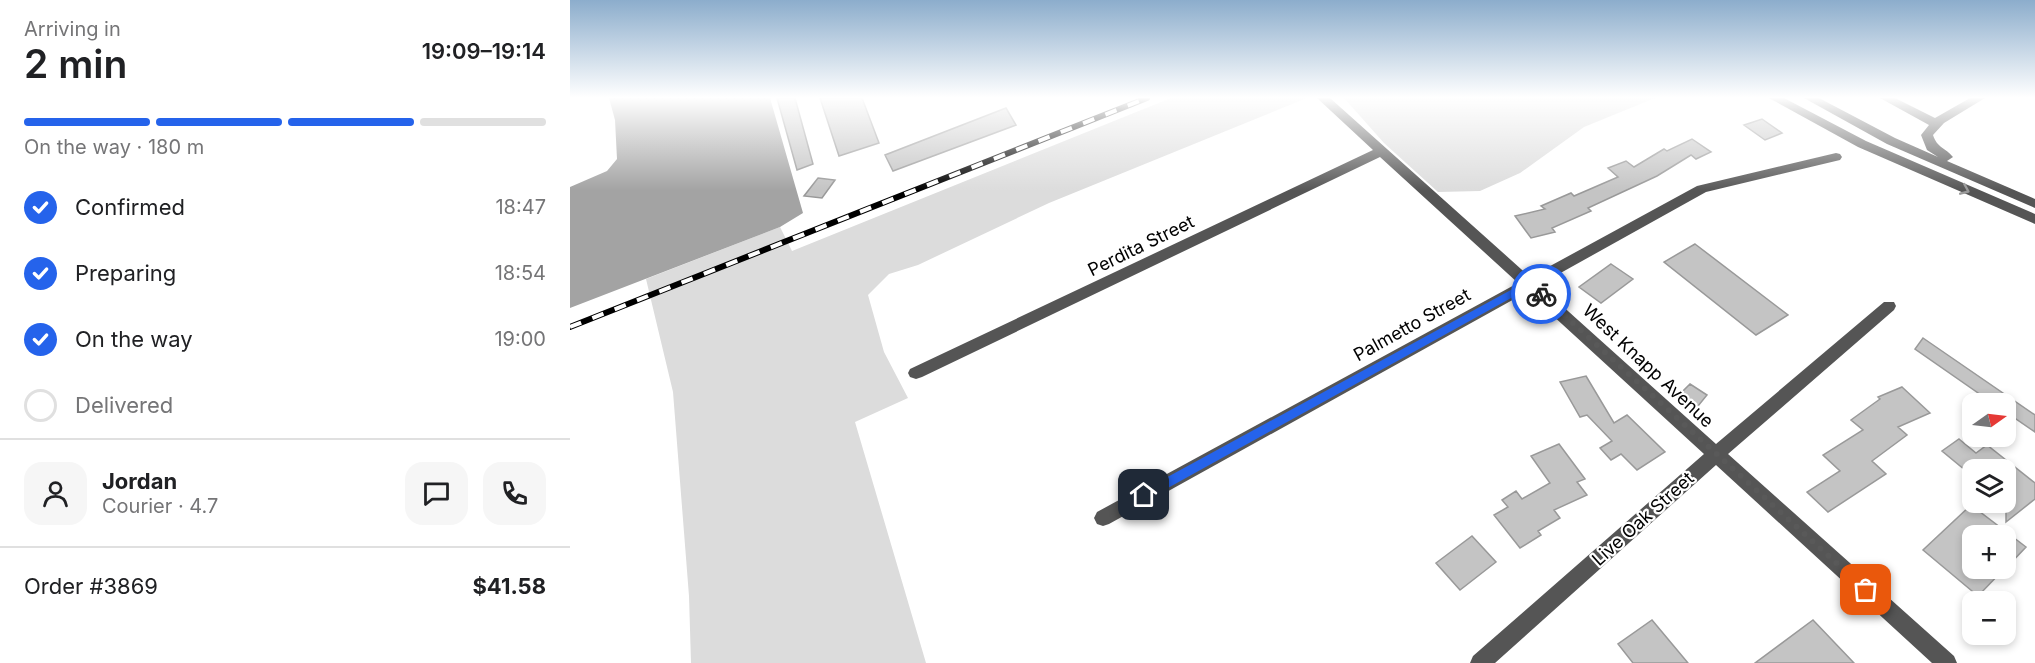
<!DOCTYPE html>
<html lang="en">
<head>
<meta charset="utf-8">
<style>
  :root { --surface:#fff; --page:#f6f6f6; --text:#202124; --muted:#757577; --line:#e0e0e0; --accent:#2563eb }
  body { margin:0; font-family:Inter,sans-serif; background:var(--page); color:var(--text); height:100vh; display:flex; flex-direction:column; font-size:22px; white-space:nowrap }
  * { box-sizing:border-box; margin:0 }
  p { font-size:20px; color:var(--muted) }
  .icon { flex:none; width:33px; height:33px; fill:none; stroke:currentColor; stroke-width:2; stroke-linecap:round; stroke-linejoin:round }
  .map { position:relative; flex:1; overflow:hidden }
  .sheet { display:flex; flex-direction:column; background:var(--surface); width:570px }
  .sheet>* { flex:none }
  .needle { width:39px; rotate:76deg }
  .tools { position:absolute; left:1392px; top:393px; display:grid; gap:12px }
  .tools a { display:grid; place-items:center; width:54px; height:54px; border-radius:12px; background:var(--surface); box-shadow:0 3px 9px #0003; font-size:30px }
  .pin { position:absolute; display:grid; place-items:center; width:51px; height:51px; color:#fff; margin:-26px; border-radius:12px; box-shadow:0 3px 9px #0006 }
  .courier { position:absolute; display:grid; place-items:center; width:60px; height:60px; margin:-30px; border:4px solid #2563eb; border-radius:50%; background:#fff; color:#222; box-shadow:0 2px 8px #0007 }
  .summary em { font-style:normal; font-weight:600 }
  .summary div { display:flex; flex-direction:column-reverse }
  .summary { display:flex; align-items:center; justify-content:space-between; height:102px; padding:0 24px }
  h1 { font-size:39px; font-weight:600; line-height:45px }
  .bar { display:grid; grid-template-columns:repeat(4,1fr); gap:9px 6px; align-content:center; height:72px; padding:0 24px }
  .bar i { height:8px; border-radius:4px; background:var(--line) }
  .bar .current { background:var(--accent) }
  .bar p { grid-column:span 4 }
  .line { display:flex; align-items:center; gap:15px; padding:0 24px; border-top:2px solid var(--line) }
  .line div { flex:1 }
  .round { display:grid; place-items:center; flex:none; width:63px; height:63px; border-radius:18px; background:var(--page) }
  ol { padding:0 24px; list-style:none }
  li { display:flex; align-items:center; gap:18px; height:66px }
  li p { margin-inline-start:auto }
  li .icon { padding:6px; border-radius:50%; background:var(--accent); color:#fff; stroke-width:4 }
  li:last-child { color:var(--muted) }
  li i { width:33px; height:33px; border:3px solid var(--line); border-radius:50% }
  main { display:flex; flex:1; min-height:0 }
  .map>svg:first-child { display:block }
</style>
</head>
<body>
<main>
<section class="sheet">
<div class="summary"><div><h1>2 min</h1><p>Arriving in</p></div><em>19:09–19:14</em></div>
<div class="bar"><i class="current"></i><i class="current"></i><i class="current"></i><i></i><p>On the way · 180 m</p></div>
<ol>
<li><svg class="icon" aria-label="check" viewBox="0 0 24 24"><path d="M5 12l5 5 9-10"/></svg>Confirmed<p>18:47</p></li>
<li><svg class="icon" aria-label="check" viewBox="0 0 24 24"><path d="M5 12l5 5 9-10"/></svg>Preparing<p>18:54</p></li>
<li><svg class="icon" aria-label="check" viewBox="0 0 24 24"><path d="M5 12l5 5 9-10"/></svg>On the way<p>19:00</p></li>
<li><i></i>Delivered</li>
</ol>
<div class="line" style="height:108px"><a class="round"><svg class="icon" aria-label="person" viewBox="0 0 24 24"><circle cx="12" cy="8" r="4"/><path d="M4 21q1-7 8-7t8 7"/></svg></a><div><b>Jordan</b><p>Courier · 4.7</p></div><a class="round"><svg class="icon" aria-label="chat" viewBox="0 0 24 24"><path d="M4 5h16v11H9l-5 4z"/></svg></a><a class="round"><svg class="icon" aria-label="phone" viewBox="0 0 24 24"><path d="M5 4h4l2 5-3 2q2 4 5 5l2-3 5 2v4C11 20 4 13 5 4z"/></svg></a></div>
<div class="line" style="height:78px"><div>Order #3869</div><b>$41.58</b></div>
</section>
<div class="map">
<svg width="1465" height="663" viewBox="0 0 1465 663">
  <rect width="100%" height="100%" fill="#fff"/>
  <!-- green -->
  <path fill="#dcdcdc" d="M 601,98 L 737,98 L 479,203 L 348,265 L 319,274 L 298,295 L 314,352 L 338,398 L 285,422 L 356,663 L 121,663 L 119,596 L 103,392 L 76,279 L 210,227 L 222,251 Z
    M 774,98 L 1085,98 L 1014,127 L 950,173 L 910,191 L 868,192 L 814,143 Z"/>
  <!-- water -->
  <path fill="#a3a3a3" d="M 39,98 L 200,98 L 233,213 L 210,227 L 0,308 L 0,187 L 37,171 L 47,159 L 45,120 Z"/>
  <!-- building -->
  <path fill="#c4c4c4" stroke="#999" stroke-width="1.5" d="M 207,98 L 225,98 L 243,164 L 227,170 Z
    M 250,98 L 292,98 L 309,143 L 269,156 Z
    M 436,108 L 446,125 L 323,171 L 315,155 Z
    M 1192,119 L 1212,133 L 1195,140 L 1174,125 Z
    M 1122,139 L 1141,152 L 1126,159 L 1121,155 L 1087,176 L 1018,208 L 1021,211 L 982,228 L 985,232 L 961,238 L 945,216 L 975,209 L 971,206 L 1001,193 L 1004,196 L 1048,177 L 1038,168 L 1056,161 L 1064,167 L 1094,149 L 1097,151 Z
    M 248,178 L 265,180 L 252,198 L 234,196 Z
    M 1125,244 L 1218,315 L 1186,335 L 1094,262 Z
    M 1041,264 L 1063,279 L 1031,303 L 1009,287 Z
    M 1353,338 L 1465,415 L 1465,432 L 1436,412 L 1436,404 L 1424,404 L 1345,349 Z
    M 1016,376 L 1044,423 L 1057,415 L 1095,452 L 1067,470 L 1051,454 L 1041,460 L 1030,448 L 1042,441 L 1017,415 L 1010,417 L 990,382 Z
    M 1120,384 L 1137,395 L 1128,406 L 1110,394 Z
    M 1332,387 L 1360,413 L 1328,427 L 1337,435 L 1302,461 L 1316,474 L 1258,512 L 1237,492 L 1270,471 L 1253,455 L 1293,430 L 1281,420 L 1310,399 L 1308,397 Z
    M 1389,439 L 1406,453 L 1417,445 L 1465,483 L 1465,499 L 1436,522 L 1436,470 L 1395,470 L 1372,451 Z
    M 989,444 L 1015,479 L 1007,482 L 1017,495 L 984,510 L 990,518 L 968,531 L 971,535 L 950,548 L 924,515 L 938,507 L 932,500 L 946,491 L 952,499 L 980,483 L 961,456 Z
    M 1401,505 L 1456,547 L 1436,568 L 1436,536 L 1402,536 L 1402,568 L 1435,568 L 1408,596 L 1353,550 Z
    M 902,536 L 926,562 L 890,590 L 866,563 Z
    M 1082,620 L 1118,663 L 1063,663 L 1048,644 Z
    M 1243,620 L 1284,663 L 1185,663 Z"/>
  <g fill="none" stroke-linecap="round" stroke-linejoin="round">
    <!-- minor -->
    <path fill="#555" fill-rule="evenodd" d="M 747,98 L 760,98 L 960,277 L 1127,186 L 1266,153 L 1270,154 L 1272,157 L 1270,160 L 1136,192 L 969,285 L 1146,444 L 1314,302 L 1324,302 L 1326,306 L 1324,310 L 1158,454 L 1384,656 L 1387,663 L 1362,663 L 1146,465 L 925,663 L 900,663 L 903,656 L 1134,454 L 957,292 L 539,524 L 533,526 L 527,524 L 524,518 L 527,512 L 948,283 L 810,157 L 352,377 L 346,379 L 340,377 L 338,373 L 340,369 L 803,150 Z
      M 1199,98 L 1214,98 L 1296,141 L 1465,214 L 1465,224 L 1288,147 Z
      M 1234,98 L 1249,98 L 1325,138 L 1368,157 L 1357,150 L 1351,135 L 1359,125 L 1310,98 L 1325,98 L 1365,118 L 1400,98 L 1415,98 L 1374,123 L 1363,135 C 1367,148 1376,148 1383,157 L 1377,161 L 1465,199 L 1465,208 L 1317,144 Z"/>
    <defs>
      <path id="rail" d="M 0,327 L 577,98"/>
    </defs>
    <!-- rail casing -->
    <use href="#rail" stroke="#000" stroke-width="6"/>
    <!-- rail -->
    <use href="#rail" stroke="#fff" stroke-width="4" stroke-dasharray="12" stroke-linecap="butt"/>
  </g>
  <!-- one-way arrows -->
  <defs><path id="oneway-chevron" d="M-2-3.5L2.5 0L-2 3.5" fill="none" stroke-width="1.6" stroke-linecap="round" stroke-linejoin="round" transform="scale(1.5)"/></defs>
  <use stroke="#999" href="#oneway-chevron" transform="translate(1395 190) rotate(23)"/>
  <!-- sky -->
  <linearGradient id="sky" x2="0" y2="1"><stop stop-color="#8cadcc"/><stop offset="0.51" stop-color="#fff"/><stop offset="1" stop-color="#fff" stop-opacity="0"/></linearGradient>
  <rect width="1465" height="191" fill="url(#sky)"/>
  <!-- route -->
  <path fill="#2563eb" d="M 959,280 L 975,292 L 975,296 L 968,296 L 959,288 L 578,499 L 570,499 L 570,492 Z"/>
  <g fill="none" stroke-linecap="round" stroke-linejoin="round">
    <!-- done -->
    <path stroke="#595959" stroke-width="6" stroke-dasharray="0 10.8" d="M 971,294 L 1296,590"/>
  </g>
  <g text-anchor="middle" stroke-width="4.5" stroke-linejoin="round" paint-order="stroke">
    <!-- street labels -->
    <g font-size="18" fill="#000" stroke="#fff">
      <text transform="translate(571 246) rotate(-26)" y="6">Perdita Street</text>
      <text transform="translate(842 325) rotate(-29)" y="6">Palmetto Street</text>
      <text transform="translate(1078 366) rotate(43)" y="6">West Knapp Avenue</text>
      <text transform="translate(1073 519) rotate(-42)" y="6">Live Oak Street</text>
    </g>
  </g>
</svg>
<div class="tools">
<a><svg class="needle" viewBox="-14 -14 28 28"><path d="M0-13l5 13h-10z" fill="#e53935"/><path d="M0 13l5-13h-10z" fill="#757577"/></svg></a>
<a><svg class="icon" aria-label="layers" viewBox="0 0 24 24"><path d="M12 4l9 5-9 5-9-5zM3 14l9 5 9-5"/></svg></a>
<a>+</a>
<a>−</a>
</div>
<div class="pin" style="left:1296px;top:590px;background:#ea580c"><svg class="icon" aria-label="bag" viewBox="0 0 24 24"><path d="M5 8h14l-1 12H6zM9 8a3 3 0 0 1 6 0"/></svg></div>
<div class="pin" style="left:574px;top:495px;background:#1f2937"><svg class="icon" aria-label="home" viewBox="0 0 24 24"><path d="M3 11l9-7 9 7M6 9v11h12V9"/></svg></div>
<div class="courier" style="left:971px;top:294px"><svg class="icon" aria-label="bike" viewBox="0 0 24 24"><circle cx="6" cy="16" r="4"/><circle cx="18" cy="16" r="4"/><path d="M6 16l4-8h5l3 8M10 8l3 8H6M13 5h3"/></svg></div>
</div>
</main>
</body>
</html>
